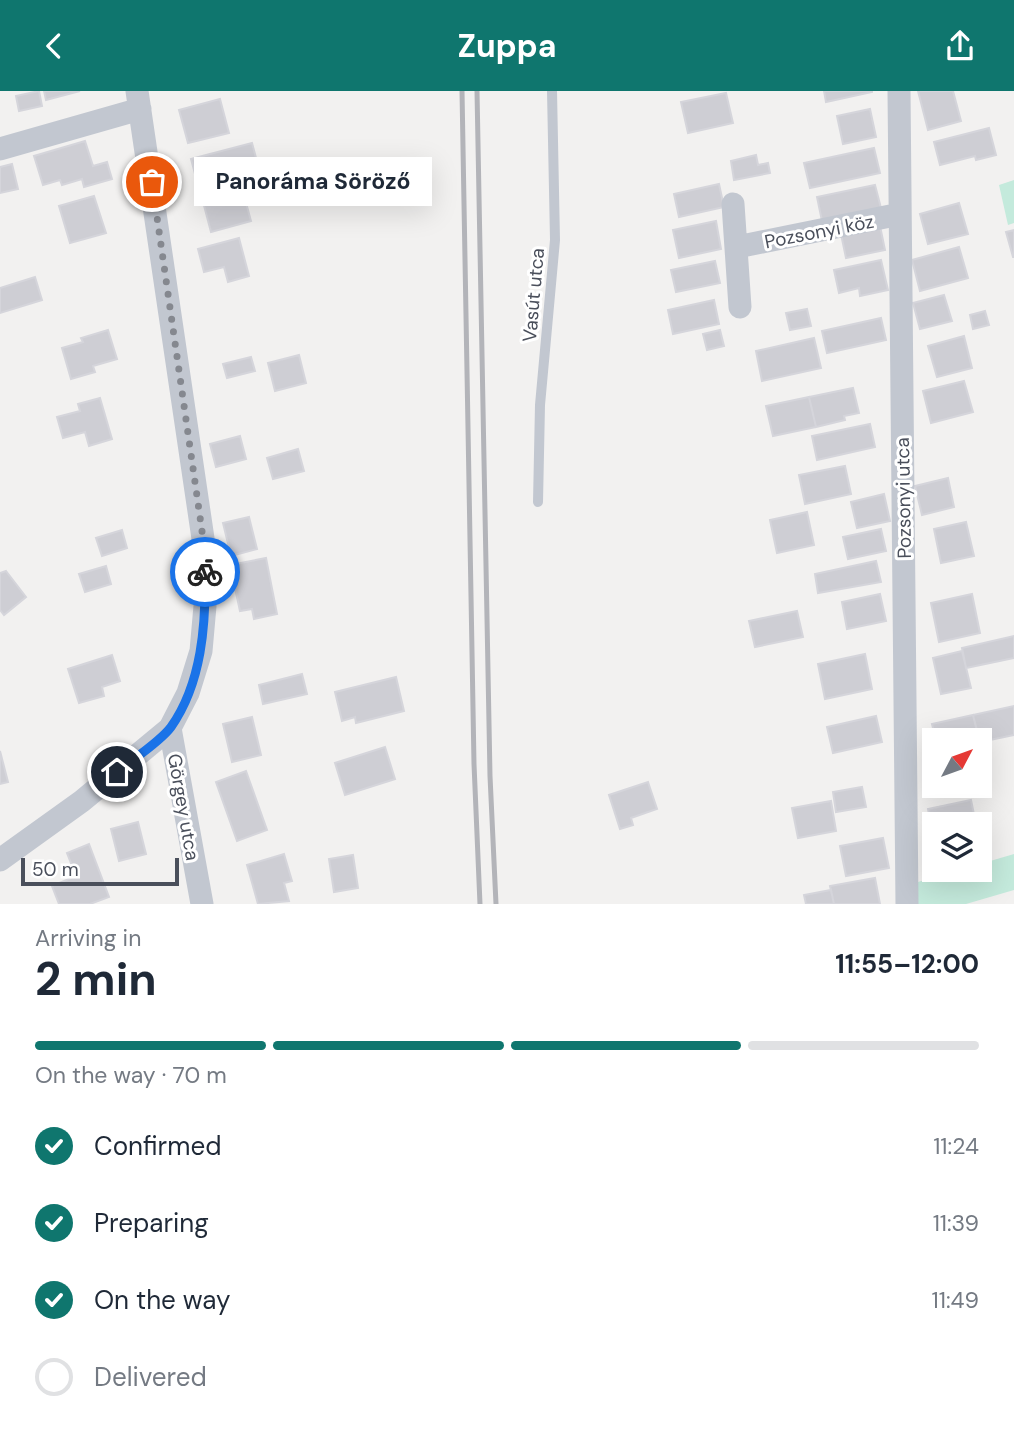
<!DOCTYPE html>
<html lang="en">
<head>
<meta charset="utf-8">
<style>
  :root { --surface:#fff; --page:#f2f2f3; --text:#1f2937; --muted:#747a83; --line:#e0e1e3; --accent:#0f766e }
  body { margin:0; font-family:"DM Sans",sans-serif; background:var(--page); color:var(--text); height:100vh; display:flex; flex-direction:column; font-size:26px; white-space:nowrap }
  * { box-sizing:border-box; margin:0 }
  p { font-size:23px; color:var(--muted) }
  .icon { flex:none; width:38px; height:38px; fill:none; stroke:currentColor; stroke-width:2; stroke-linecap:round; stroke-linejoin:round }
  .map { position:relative; height:813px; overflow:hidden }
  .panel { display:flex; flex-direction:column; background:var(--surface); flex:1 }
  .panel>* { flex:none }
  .needle { width:46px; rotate:49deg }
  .controls { position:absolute; left:922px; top:637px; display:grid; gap:14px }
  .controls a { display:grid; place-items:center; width:70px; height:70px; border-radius:0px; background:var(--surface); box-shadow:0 7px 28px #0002; font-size:35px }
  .scale { position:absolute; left:21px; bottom:18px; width:158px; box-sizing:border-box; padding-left:7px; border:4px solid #4a4f5b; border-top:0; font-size:19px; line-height:24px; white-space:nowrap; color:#4a4f5b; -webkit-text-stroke:5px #fff; paint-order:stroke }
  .pin { position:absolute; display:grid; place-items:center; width:60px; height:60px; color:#fff; margin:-30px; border:4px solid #fff; border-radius:50%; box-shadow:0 2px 7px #0007 }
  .courier { position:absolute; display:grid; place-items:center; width:70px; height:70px; margin:-35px; border:5px solid #1a73e8; border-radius:50%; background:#fff; color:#222; box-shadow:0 2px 9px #0007 }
  .bubble { position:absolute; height:49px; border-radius:0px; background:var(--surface); box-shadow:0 7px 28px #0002; font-size:23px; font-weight:700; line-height:49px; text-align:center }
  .headline em { font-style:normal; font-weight:700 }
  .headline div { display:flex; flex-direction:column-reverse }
  .headline { display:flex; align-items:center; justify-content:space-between; height:119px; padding:0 35px }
  h1 { font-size:46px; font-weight:700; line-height:52px }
  .bar { display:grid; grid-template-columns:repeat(4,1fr); gap:10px 7px; align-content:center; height:84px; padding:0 35px }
  .bar i { height:9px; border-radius:5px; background:var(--line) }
  .bar .current { background:var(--accent) }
  .bar p { grid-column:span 4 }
  ol { padding:0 35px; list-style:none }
  li { display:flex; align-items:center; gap:21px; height:77px }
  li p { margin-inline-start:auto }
  li .icon { padding:7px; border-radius:50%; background:var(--accent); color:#fff; stroke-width:4 }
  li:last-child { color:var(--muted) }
  li i { width:38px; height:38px; border:4px solid var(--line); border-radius:50% }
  header { display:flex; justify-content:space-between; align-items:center; height:91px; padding:0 35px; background:var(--accent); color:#fff; font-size:32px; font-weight:700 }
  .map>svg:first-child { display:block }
</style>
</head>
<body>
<header><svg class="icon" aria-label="back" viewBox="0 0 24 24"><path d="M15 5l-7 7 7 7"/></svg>Zuppa<svg class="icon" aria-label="share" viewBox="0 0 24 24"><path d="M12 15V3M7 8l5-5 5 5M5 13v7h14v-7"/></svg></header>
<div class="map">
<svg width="1014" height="813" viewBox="0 0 1014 813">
  <rect width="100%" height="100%" fill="#f2f1f0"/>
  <!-- green -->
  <path fill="#c4eadc" d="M 1014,89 L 1014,132 L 1008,134 L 999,94 Z
    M 1014,763 L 1014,799 L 966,813 L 917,813 L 918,791 L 959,779 L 980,779 L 980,773 Z"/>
  <!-- building -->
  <path fill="#ceced4" stroke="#d5d5db" stroke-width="2" d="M 39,0 L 42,15 L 19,20 L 16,5 Z
    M 44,0 L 80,0 L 46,9 Z
    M 824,0 L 872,0 L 872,1 L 826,11 Z
    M 918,0 L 953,0 L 961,30 L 928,39 Z
    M 726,2 L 733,32 L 688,42 L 681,11 Z
    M 220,8 L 229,42 L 188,52 L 179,19 Z
    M 870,18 L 876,46 L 843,53 L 837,25 Z
    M 989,37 L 996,64 L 976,69 L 975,65 L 940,74 L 934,51 Z
    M 85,50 L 93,75 L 107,71 L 112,88 L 84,96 L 82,88 L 62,94 L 60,89 L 43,94 L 34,65 Z
    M 252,52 L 259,78 L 198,94 L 191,68 Z
    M 874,57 L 880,82 L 810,97 L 804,72 Z
    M 756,64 L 758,74 L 768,72 L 770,82 L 734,89 L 731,70 Z
    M 12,73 L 18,98 L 0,102 L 0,76 Z
    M 719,93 L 724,116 L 679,126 L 674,103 Z
    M 875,94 L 881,117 L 822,130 L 817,106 Z
    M 242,97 L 251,130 L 211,141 L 202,107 Z
    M 94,105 L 106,142 L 70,152 L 59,115 Z
    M 959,112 L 968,143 L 928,153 L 920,123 Z
    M 716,130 L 721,158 L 679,167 L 673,139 Z
    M 880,135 L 885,159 L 846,167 L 841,143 Z
    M 1014,139 L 1014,166 L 1013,166 L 1006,141 Z
    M 239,147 L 249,185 L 228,191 L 224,176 L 204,181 L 198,158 Z
    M 959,156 L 968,187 L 920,200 L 912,169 Z
    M 881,169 L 888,199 L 860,205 L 859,197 L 839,202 L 834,179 Z
    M 715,170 L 720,192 L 676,201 L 671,179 Z
    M 35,186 L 42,209 L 0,222 L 0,197 Z
    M 944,204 L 952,230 L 920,238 L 913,212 Z
    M 714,209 L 719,233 L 673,243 L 668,219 Z
    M 807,218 L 811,235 L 790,239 L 786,222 Z
    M 985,220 L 989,234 L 973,238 L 970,224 Z
    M 881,227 L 886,249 L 827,262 L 822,240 Z
    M 108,239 L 117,268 L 93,275 L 95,281 L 71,288 L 62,257 L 83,251 L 81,247 Z
    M 720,239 L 724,255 L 707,259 L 703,243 Z
    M 964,245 L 972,277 L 937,286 L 928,255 Z
    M 814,247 L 821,277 L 762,290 L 756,260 Z
    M 299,264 L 306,292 L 275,300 L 268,272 Z
    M 251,266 L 255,280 L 227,287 L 223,273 Z
    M 964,290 L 973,321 L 931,332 L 923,300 Z
    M 853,297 L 859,322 L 844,325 L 845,329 L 816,336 L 809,306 Z
    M 809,306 L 816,336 L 773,345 L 766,315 Z
    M 100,307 L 112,348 L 89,355 L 85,341 L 63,347 L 57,326 L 80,320 L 78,313 Z
    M 870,333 L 875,356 L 817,369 L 812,345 Z
    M 240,345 L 246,368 L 216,376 L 210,353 Z
    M 298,358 L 304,380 L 273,388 L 267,367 Z
    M 845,375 L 851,403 L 805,413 L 799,384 Z
    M 948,387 L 954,416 L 922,424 L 915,395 Z
    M 884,403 L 890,430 L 857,437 L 851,411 Z
    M 807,421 L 814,454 L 777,462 L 770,429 Z
    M 249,426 L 257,458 L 231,465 L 223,432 Z
    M 966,431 L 974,465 L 941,472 L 934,438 Z
    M 881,438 L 886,460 L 848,468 L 843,446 Z
    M 122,439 L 127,457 L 102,465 L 96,447 Z
    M 266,467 L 277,523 L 254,528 L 252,518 L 240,520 L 230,474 Z
    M 876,470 L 881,491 L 818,502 L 815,483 Z
    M 106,475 L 111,493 L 85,501 L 79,483 Z
    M 6,480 L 26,506 L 4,524 L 0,519 L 0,482 Z
    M 880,503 L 886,530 L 847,538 L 842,511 Z
    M 972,503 L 980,542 L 939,551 L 931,512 Z
    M 797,520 L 803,546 L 755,556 L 749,530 Z
    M 1014,545 L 1014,567 L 966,577 L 962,557 Z
    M 962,560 L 971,597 L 941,603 L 933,567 Z
    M 865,563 L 872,598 L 825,608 L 818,573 Z
    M 112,564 L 120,590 L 102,596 L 104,605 L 79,612 L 68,578 Z
    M 302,583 L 307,603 L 263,613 L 259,594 Z
    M 396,586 L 404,620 L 356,632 L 355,626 L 342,630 L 335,601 Z
    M 1014,615 L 1014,644 L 980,651 L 973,624 Z
    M 973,624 L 979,649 L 936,649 L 932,633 Z
    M 876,625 L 882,651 L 833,662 L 827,636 Z
    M 252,626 L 261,664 L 232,671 L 223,633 Z
    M 385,656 L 395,688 L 345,704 L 335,672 Z
    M 0,660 L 8,691 L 0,693 Z
    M 246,680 L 267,739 L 237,750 L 216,691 Z
    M 648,691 L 657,718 L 631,727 L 633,734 L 620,738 L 609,704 Z
    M 862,696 L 866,716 L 836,721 L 833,701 Z
    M 971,709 L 976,733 L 934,733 L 934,747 L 928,718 Z
    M 831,710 L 836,740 L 798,747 L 792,717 Z
    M 138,731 L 146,763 L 119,770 L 111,738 Z
    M 883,747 L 889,777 L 846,785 L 840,755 Z
    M 89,753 L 109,806 L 90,813 L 59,813 L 52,795 L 76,785 L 67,762 Z
    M 284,763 L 292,790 L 284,792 L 289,810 L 258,813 L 247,774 Z
    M 353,764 L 358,797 L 334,801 L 329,768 Z
    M 875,787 L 880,813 L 834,813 L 830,795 Z
    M 831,799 L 834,813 L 806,813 L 804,804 Z"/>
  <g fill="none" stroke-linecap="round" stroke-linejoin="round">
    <!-- service -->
    <path stroke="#c2c7d0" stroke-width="10" d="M 538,411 L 540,314 L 555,149 L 552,0"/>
    <!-- minor -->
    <path stroke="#c2c7d0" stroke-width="23" d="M 137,0 L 205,461 L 205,515 L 201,560 L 188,602 L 170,637 L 202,813
      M 899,0 L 907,813
      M 0,58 L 140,18
      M 733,113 L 740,216
      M 737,156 L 900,123
      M 0,769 L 82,710 L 170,637"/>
    <!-- rail -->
    <path stroke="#b3b4b9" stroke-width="5" d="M 462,0 L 474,673 L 480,813
      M 477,0 L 490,685 L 496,813"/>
  </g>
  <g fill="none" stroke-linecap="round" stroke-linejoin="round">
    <!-- done -->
    <path stroke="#85888f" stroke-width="7" stroke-dasharray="0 12.6" d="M 152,91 L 205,461 L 205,481"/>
    <!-- route -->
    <path stroke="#1a73e8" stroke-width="9" d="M 117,681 C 133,668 160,651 171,636 C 202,592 206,533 205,481"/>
  </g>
  <g text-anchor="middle" stroke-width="6" stroke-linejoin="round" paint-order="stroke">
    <!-- street labels -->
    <g font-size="19" fill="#4a4f5b" stroke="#fff">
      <text transform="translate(819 140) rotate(-11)" y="7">Pozsonyi köz</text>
      <text transform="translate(533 204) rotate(-85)" y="7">Vasút utca</text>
      <text transform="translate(903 407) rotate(-91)" y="7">Pozsonyi utca</text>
      <text transform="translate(184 716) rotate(80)" y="7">Görgey utca</text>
    </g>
  </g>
</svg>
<div class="controls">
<a><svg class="needle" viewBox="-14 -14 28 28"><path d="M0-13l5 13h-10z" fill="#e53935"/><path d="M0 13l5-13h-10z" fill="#747a83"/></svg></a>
<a><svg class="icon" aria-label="layers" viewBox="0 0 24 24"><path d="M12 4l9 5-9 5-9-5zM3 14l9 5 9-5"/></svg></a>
</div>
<div class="scale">50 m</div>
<div class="pin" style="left:152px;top:91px;background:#ea580c"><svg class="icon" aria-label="bag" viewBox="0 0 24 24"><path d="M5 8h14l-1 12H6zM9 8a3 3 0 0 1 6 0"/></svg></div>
<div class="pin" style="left:117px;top:681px;background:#1f2937"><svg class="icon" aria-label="home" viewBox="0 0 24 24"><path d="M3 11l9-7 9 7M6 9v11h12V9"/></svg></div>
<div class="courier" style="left:205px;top:481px"><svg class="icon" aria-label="bike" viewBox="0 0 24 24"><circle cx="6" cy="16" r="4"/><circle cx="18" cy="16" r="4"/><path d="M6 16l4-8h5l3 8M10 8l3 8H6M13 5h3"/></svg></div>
<div class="bubble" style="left:194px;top:66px;width:238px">Panoráma Söröző</div>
</div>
<section class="panel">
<div class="headline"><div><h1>2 min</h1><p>Arriving in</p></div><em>11:55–12:00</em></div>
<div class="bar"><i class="current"></i><i class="current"></i><i class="current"></i><i></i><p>On the way · 70 m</p></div>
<ol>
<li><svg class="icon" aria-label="check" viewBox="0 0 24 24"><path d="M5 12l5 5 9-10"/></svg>Confirmed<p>11:24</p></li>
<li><svg class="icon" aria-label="check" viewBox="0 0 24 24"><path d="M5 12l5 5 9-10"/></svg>Preparing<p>11:39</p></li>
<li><svg class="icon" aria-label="check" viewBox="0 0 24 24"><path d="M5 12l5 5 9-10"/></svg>On the way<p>11:49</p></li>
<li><i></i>Delivered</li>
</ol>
</section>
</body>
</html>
